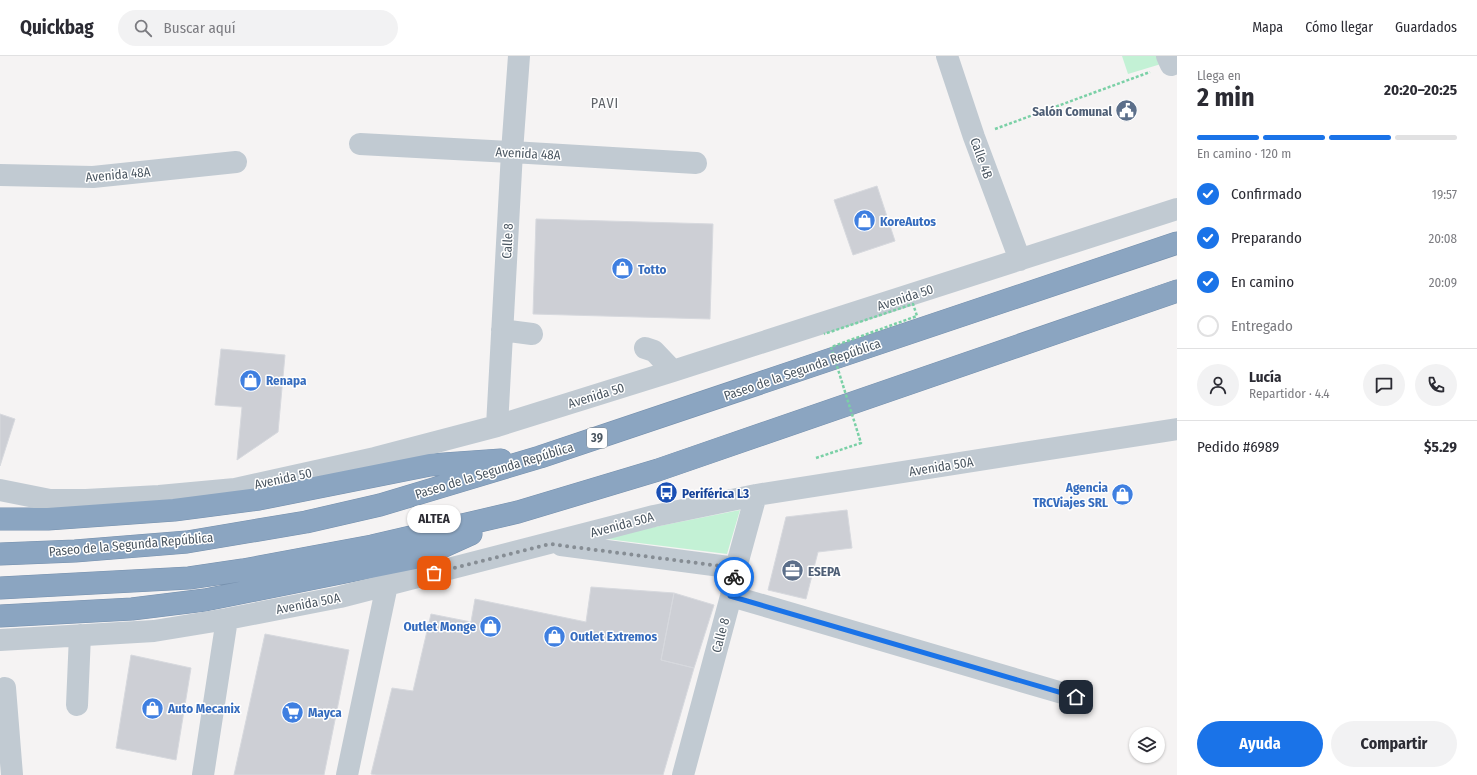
<!DOCTYPE html>
<html lang="es">
<head>
<meta charset="utf-8">
<style>
  :root { --surface:#fff; --page:#f2f2f3; --text:#2b2b33; --muted:#7c7c81; --line:#e1e1e2; --accent:#1a73e8 }
  body { margin:0; font-family:"Fira Sans Condensed",sans-serif; background:var(--page); color:var(--text); height:100vh; display:flex; flex-direction:column; font-size:15px; white-space:nowrap }
  * { box-sizing:border-box; margin:0 }
  p { font-size:13px; color:var(--muted) }
  .icon { flex:none; width:22px; height:22px; fill:none; stroke:currentColor; stroke-width:2; stroke-linecap:round; stroke-linejoin:round }
  .map { position:relative; flex:1; overflow:hidden }
  .side { display:flex; flex-direction:column; background:var(--surface); width:300px }
  .side>* { flex:none }
  .controls { position:absolute; left:1129px; top:671px; display:grid; gap:8px }
  .controls a { display:grid; place-items:center; width:36px; height:36px; border-radius:50%; background:var(--surface); box-shadow:0 1px 3px #0004; font-size:20px }
  .pin { position:absolute; display:grid; place-items:center; width:34px; height:34px; color:#fff; margin:-17px; border-radius:8px; box-shadow:0 2px 6px #0006 }
  .courier { position:absolute; display:grid; place-items:center; width:40px; height:40px; margin:-20px; border:3px solid #1a73e8; border-radius:50%; background:#fff; color:#222; box-shadow:0 1px 5px #0007 }
  .bubble { position:absolute; height:28px; border-radius:14px; background:var(--surface); box-shadow:0 1px 3px #0004; font-size:13px; font-weight:700; line-height:28px; text-align:center }
  .headline em { font-style:normal; font-weight:700 }
  .headline div { display:flex; flex-direction:column-reverse }
  .headline { display:flex; align-items:center; justify-content:space-between; height:68px; padding:0 20px }
  h1 { font-size:26px; font-weight:700; line-height:30px }
  .bar { display:grid; grid-template-columns:repeat(4,1fr); gap:6px 4px; align-content:center; height:48px; padding:0 20px }
  .bar i { height:5px; border-radius:3px; background:var(--line) }
  .bar .on { background:var(--accent) }
  .bar p { grid-column:span 4 }
  .line { display:flex; align-items:center; gap:10px; padding:0 20px; border-top:1px solid var(--line) }
  .line div { flex:1 }
  .round { display:grid; place-items:center; flex:none; width:42px; height:42px; border-radius:21px; background:var(--page) }
  ol { padding:0 20px; list-style:none }
  li { display:flex; align-items:center; gap:12px; height:44px }
  li p { margin-inline-start:auto }
  li .icon { padding:4px; border-radius:50%; background:var(--accent); color:#fff; stroke-width:4 }
  li:last-child { color:var(--muted) }
  li i { width:22px; height:22px; border:2px solid var(--line); border-radius:50% }
  .cta { display:flex; gap:8px; margin-top:auto; padding:8px 20px }
  .cta a { flex:1; height:46px; border-radius:24px; background:var(--accent); color:#fff; font-size:16px; font-weight:700; line-height:46px; text-align:center }
  .cta a+a { background:var(--page); color:var(--text) }
  header { display:flex; align-items:center; gap:24px; box-sizing:border-box; height:56px; padding:0 20px; background:var(--surface); border-bottom:1px solid var(--line) }
  header strong { font-size:19px }
  nav { display:flex; gap:22px; margin-inline-start:auto; font-size:14px }
  .search { width:280px; height:36px; background:var(--page); display:flex; align-items:center; gap:10px; box-sizing:border-box; padding:0 14px; border-radius:22px; color:var(--muted); font-size:15px }
  main { display:flex; flex:1; min-height:0 }
  .map>svg:first-child { display:block }
</style>
</head>
<body>
<header>
<strong>Quickbag</strong>
<div class="search"><svg class="icon" aria-label="search" viewBox="0 0 24 24"><circle cx="10" cy="10" r="6"/><path d="M15 15l6 6"/></svg>Buscar aquí</div>
<nav><a>Mapa</a><a>Cómo llegar</a><a>Guardados</a></nav>
</header>
<main>
<div class="map">
<svg width="1177" height="719" viewBox="0 0 1177 719">
  <rect width="100%" height="100%" fill="#f5f3f3"/>
  <!-- green -->
  <path fill="#c3f1d5" d="M 1122,0 L 1167,0 L 1161,8 L 1128,18 Z
    M 740,454 L 727,498 L 599,482 Z"/>
  <!-- building -->
  <path fill="#cdcfd5" stroke="#d7d9de" d="M 877,130 L 895,185 L 853,199 L 834,144 Z
    M 536,163 L 713,168 L 710,263 L 533,258 Z
    M 221,293 L 285,299 L 278,376 L 237,404 L 242,351 L 215,349 Z
    M 0,358 L 15,363 L 0,410 Z
    M 847,454 L 852,492 L 818,496 L 806,543 L 768,534 L 786,461 Z
    M 591,531 L 674,537 L 661,604 L 694,612 L 663,719 L 376,719 L 371,718 L 392,632 L 413,635 L 431,558 L 471,566 L 475,543 L 586,566 Z
    M 674,537 L 714,549 L 694,612 L 661,604 Z
    M 265,578 L 349,594 L 324,719 L 234,719 Z
    M 131,599 L 191,612 L 176,704 L 116,692 Z"/>
  <g fill="none" stroke-linecap="round" stroke-linejoin="round">
    <defs>
      <path id="highway" d="M 0,463 L 48,463 L 174,454 L 259,443 L 430,409 L 501,404
        M 0,498 L 75,495 L 187,486 L 306,466 L 380,449 L 540,401 L 1177,187
        M 0,532 L 189,522 L 243,514 L 372,490 L 518,456 L 658,414 L 1177,235
        M 0,560 L 132,553 L 205,544 L 420,501 L 471,478"/>
    </defs>
    <!-- highway casing -->
    <use href="#highway" stroke="#7690ad" stroke-width="23"/>
    <!-- path -->
    <path stroke="#7ad0a6" stroke-width="2.5" stroke-dasharray="3 2" stroke-linecap="butt" d="M 995,73 L 1150,16"/>
    <!-- minor -->
    <path stroke="#c1cad2" stroke-width="22" d="M 947,0 L 974,81 L 1020,204
      M 1167,0 L 1171,9 L 1177,7
      M 360,88 L 512,96 L 696,107
      M 0,119 L 93,121 L 236,106
      M 502,274 L 532,278
      M 645,292 L 654,295 L 673,315
      M 497,370 L 512,96 L 519,0
      M 0,434 L 50,444 L 86,444 L 159,440 L 235,433 L 375,402 L 497,370 L 673,315 L 1177,153
      M 561,489 L 736,512
      M 731,540 L 1076,641
      M 0,584 L 154,575 L 227,563 L 340,541 L 654,460 L 756,439 L 1177,373
      M 5,632 L 12,719
      M 77,649 L 80,579
      M 203,719 L 227,563
      M 347,719 L 387,529
      M 683,719 L 731,540 L 736,512 L 756,439"/>
    <!-- highway -->
    <use href="#highway" stroke="#8ba5c1" stroke-width="22"/>
    <!-- path-bridge -->
    <path stroke="#7ad0a6" stroke-width="2.5" stroke-dasharray="3 2" stroke-linecap="butt" d="M 816,402 L 861,387 L 831,291 L 917,260 L 913,248 L 824,278"/>
  </g>
  <g fill="none" stroke-linecap="round" stroke-linejoin="round">
    <!-- done -->
    <path stroke="#868d94" stroke-width="4" stroke-dasharray="0 7.2" d="M 434,517 L 550,488 L 736,512 L 734,521"/>
    <!-- route -->
    <path stroke="#1a73e8" stroke-width="5" d="M 734,521 L 730,540 L 1076,641"/>
  </g>
  <!-- icons -->
  <defs>
    <symbol id="civic-disc" viewBox="-11 -11 22 22"><circle r="9.5" fill="#5c6f8a" stroke="#fff"/><path d="M-.6-6.5H3V-4.5H.6V-3L4-1V1h2V6H-6V1h2V-1L-.6-3ZM-1.2 2.5V6h2.4V2.5Z" fill="#fff"/></symbol>
    <symbol id="shop-disc" viewBox="-11 -11 22 22"><circle r="9.5" fill="#3f7fe0" stroke="#fff"/><path d="M-5-2.5h2.3a2.7 3.5 0 0 1 5.4 0H5L5.5 6h-11ZM-1.5-2.5h3a1.5 2.3 0 0 0-3 0Z" fill="#fff"/></symbol>
    <symbol id="bus-disc" viewBox="-11 -11 22 22"><circle r="9.5" fill="#1a4fb4" stroke="#fff"/><path d="M-5-6H5V4H4V6H2V4H-2V6H-4V4H-5ZM-3.5-4V0h7V-4ZM-3.5 1.2v1.5H-2V1.2ZM2 1.2v1.5H3.5V1.2Z" fill="#fff"/></symbol>
    <symbol id="office-disc" viewBox="-11 -11 22 22"><circle r="9.5" fill="#5c6f8a" stroke="#fff"/><path d="M-6-3h4V-5.5h4V-3h4V5H-6ZM-1-4.5V-3h2v-1.5ZM-6 0V1H6V0Z" fill="#fff"/></symbol>
    <symbol id="supermarket-disc" viewBox="-11 -11 22 22"><circle r="9.5" fill="#3f7fe0" stroke="#fff"/><path d="M-6-5.5h2.5l.6 2H6L4.5 2H-2.5L-4.4-4H-6ZM-1.5 3.2a1.3 1.3 0 1 0 .1 0ZM3 3.2a1.3 1.3 0 1 0 .1 0Z" fill="#fff"/></symbol>
  </defs>
  <g fill-rule="evenodd">
    <use href="#civic-disc" x="1114" y="42" width="25" height="25"/>
    <use href="#shop-disc" x="852" y="152" width="25" height="25"/>
    <use href="#shop-disc" x="610" y="200" width="25" height="25"/>
    <use href="#shop-disc" x="238" y="312" width="25" height="25"/>
    <use href="#bus-disc" x="654" y="424" width="25" height="25"/>
    <use href="#shop-disc" x="1110" y="426" width="25" height="25"/>
    <use href="#office-disc" x="780" y="502" width="25" height="25"/>
    <use href="#shop-disc" x="478" y="558" width="25" height="25"/>
    <use href="#shop-disc" x="542" y="568" width="25" height="25"/>
    <use href="#shop-disc" x="140" y="640" width="25" height="25"/>
    <use href="#supermarket-disc" x="280" y="644" width="25" height="25"/>
  </g>
  <g text-anchor="middle" stroke-width="3" stroke-linejoin="round" paint-order="stroke">
    <!-- shield labels -->
    <rect fill="#fff" stroke="#808990" stroke-width="1" x="587" y="372" width="20" height="20" rx="3"/>
    <g font-size="12" font-weight="bold" fill="#4a5661">
      <text x="597" y="386">39</text>
    </g>
    <!-- service labels -->
    <g font-size="13" font-weight="bold" fill="#4e5e75" stroke="#fff" text-anchor="end">
      <text x="1112" y="60">Salón Comunal</text>
      <text x="808" y="520" text-anchor="start">ESEPA</text>
    </g>
    <!-- street labels -->
    <g font-size="13" fill="#4a5661" stroke="#fff">
      <text transform="translate(528 97) rotate(3)" y="5">Avenida 48A</text>
      <text transform="translate(982 102) rotate(70)" y="5">Calle 4B</text>
      <text transform="translate(118 118) rotate(-5)" y="5">Avenida 48A</text>
      <text transform="translate(507 185) rotate(-87)" y="5">Calle 8</text>
      <text transform="translate(905 241) rotate(-18)" y="5">Avenida 50</text>
      <text transform="translate(802 313) rotate(-19)" y="5">Paseo de la Segunda República</text>
      <text transform="translate(596 339) rotate(-17)" y="5">Avenida 50</text>
      <text transform="translate(941 410) rotate(-9)" y="5">Avenida 50A</text>
      <text transform="translate(494 414) rotate(-17)" y="5">Paseo de la Segunda República</text>
      <text transform="translate(283 422) rotate(-12)" y="5">Avenida 50</text>
      <text transform="translate(622 468) rotate(-15)" y="5">Avenida 50A</text>
      <text transform="translate(131 488) rotate(-5)" y="5">Paseo de la Segunda República</text>
      <text transform="translate(308 547) rotate(-11)" y="5">Avenida 50A</text>
      <text transform="translate(720 579) rotate(-75)" y="5">Calle 8</text>
    </g>
    <!-- shop labels -->
    <g font-size="13" font-weight="bold" fill="#366cbe" stroke="#fff" text-anchor="start">
      <text x="880" y="170">KoreAutos</text>
      <text x="638" y="218">Totto</text>
      <text x="266" y="329">Renapa</text>
      <text x="1108" y="436" text-anchor="end">Agencia<tspan x="1108" dy="15">TRCViajes SRL</tspan></text>
      <text x="476" y="575" text-anchor="end">Outlet Monge</text>
      <text x="570" y="585">Outlet Extremos</text>
      <text x="168" y="657">Auto Mecanix</text>
      <text x="308" y="661">Mayca</text>
    </g>
    <!-- transit labels -->
    <g font-size="13" font-weight="bold" fill="#164399" stroke="#fff" text-anchor="start">
      <text x="682" y="442">Periférica L3</text>
    </g>
    <!-- neighbourhood labels -->
    <g font-size="14" letter-spacing="1" fill="#5f6368" stroke="#fff">
      <text x="605" y="52">PAVI</text>
    </g>
  </g>
</svg>
<div class="controls">
<a><svg class="icon" aria-label="layers" viewBox="0 0 24 24"><path d="M12 4l9 5-9 5-9-5zM3 14l9 5 9-5"/></svg></a>
</div>
<div class="pin" style="left:434px;top:517px;background:#ea580c"><svg class="icon" aria-label="bag" viewBox="0 0 24 24"><path d="M5 8h14l-1 12H6zM9 8a3 3 0 0 1 6 0"/></svg></div>
<div class="pin" style="left:1076px;top:641px;background:#1f2937"><svg class="icon" aria-label="home" viewBox="0 0 24 24"><path d="M3 11l9-7 9 7M6 9v11h12V9"/></svg></div>
<div class="courier" style="left:734px;top:521px"><svg class="icon" aria-label="bike" viewBox="0 0 24 24"><circle cx="6" cy="16" r="4"/><circle cx="18" cy="16" r="4"/><path d="M6 16l4-8h5l3 8M10 8l3 8H6M13 5h3"/></svg></div>
<div class="bubble" style="left:407px;top:449px;width:54px">ALTEA</div>
</div>
<section class="side">
<div class="headline"><div><h1>2 min</h1><p>Llega en</p></div><em>20:20–20:25</em></div>
<div class="bar"><i class="on"></i><i class="on"></i><i class="on"></i><i></i><p>En camino · 120 m</p></div>
<ol>
<li><svg class="icon" aria-label="check" viewBox="0 0 24 24"><path d="M5 12l5 5 9-10"/></svg>Confirmado<p>19:57</p></li>
<li><svg class="icon" aria-label="check" viewBox="0 0 24 24"><path d="M5 12l5 5 9-10"/></svg>Preparando<p>20:08</p></li>
<li><svg class="icon" aria-label="check" viewBox="0 0 24 24"><path d="M5 12l5 5 9-10"/></svg>En camino<p>20:09</p></li>
<li><i></i>Entregado</li>
</ol>
<div class="line" style="height:72px"><a class="round"><svg class="icon" aria-label="person" viewBox="0 0 24 24"><circle cx="12" cy="8" r="4"/><path d="M4 21q1-7 8-7t8 7"/></svg></a><div><b>Lucía</b><p>Repartidor · 4.4</p></div><a class="round"><svg class="icon" aria-label="chat" viewBox="0 0 24 24"><path d="M4 5h16v11H9l-5 4z"/></svg></a><a class="round"><svg class="icon" aria-label="phone" viewBox="0 0 24 24"><path d="M5 4h4l2 5-3 2q2 4 5 5l2-3 5 2v4C11 20 4 13 5 4z"/></svg></a></div>
<div class="line" style="height:52px"><div>Pedido #6989</div><b>$5.29</b></div>
<div class="cta"><a>Ayuda</a><a>Compartir</a></div>
</section>
</main>
</body>
</html>
